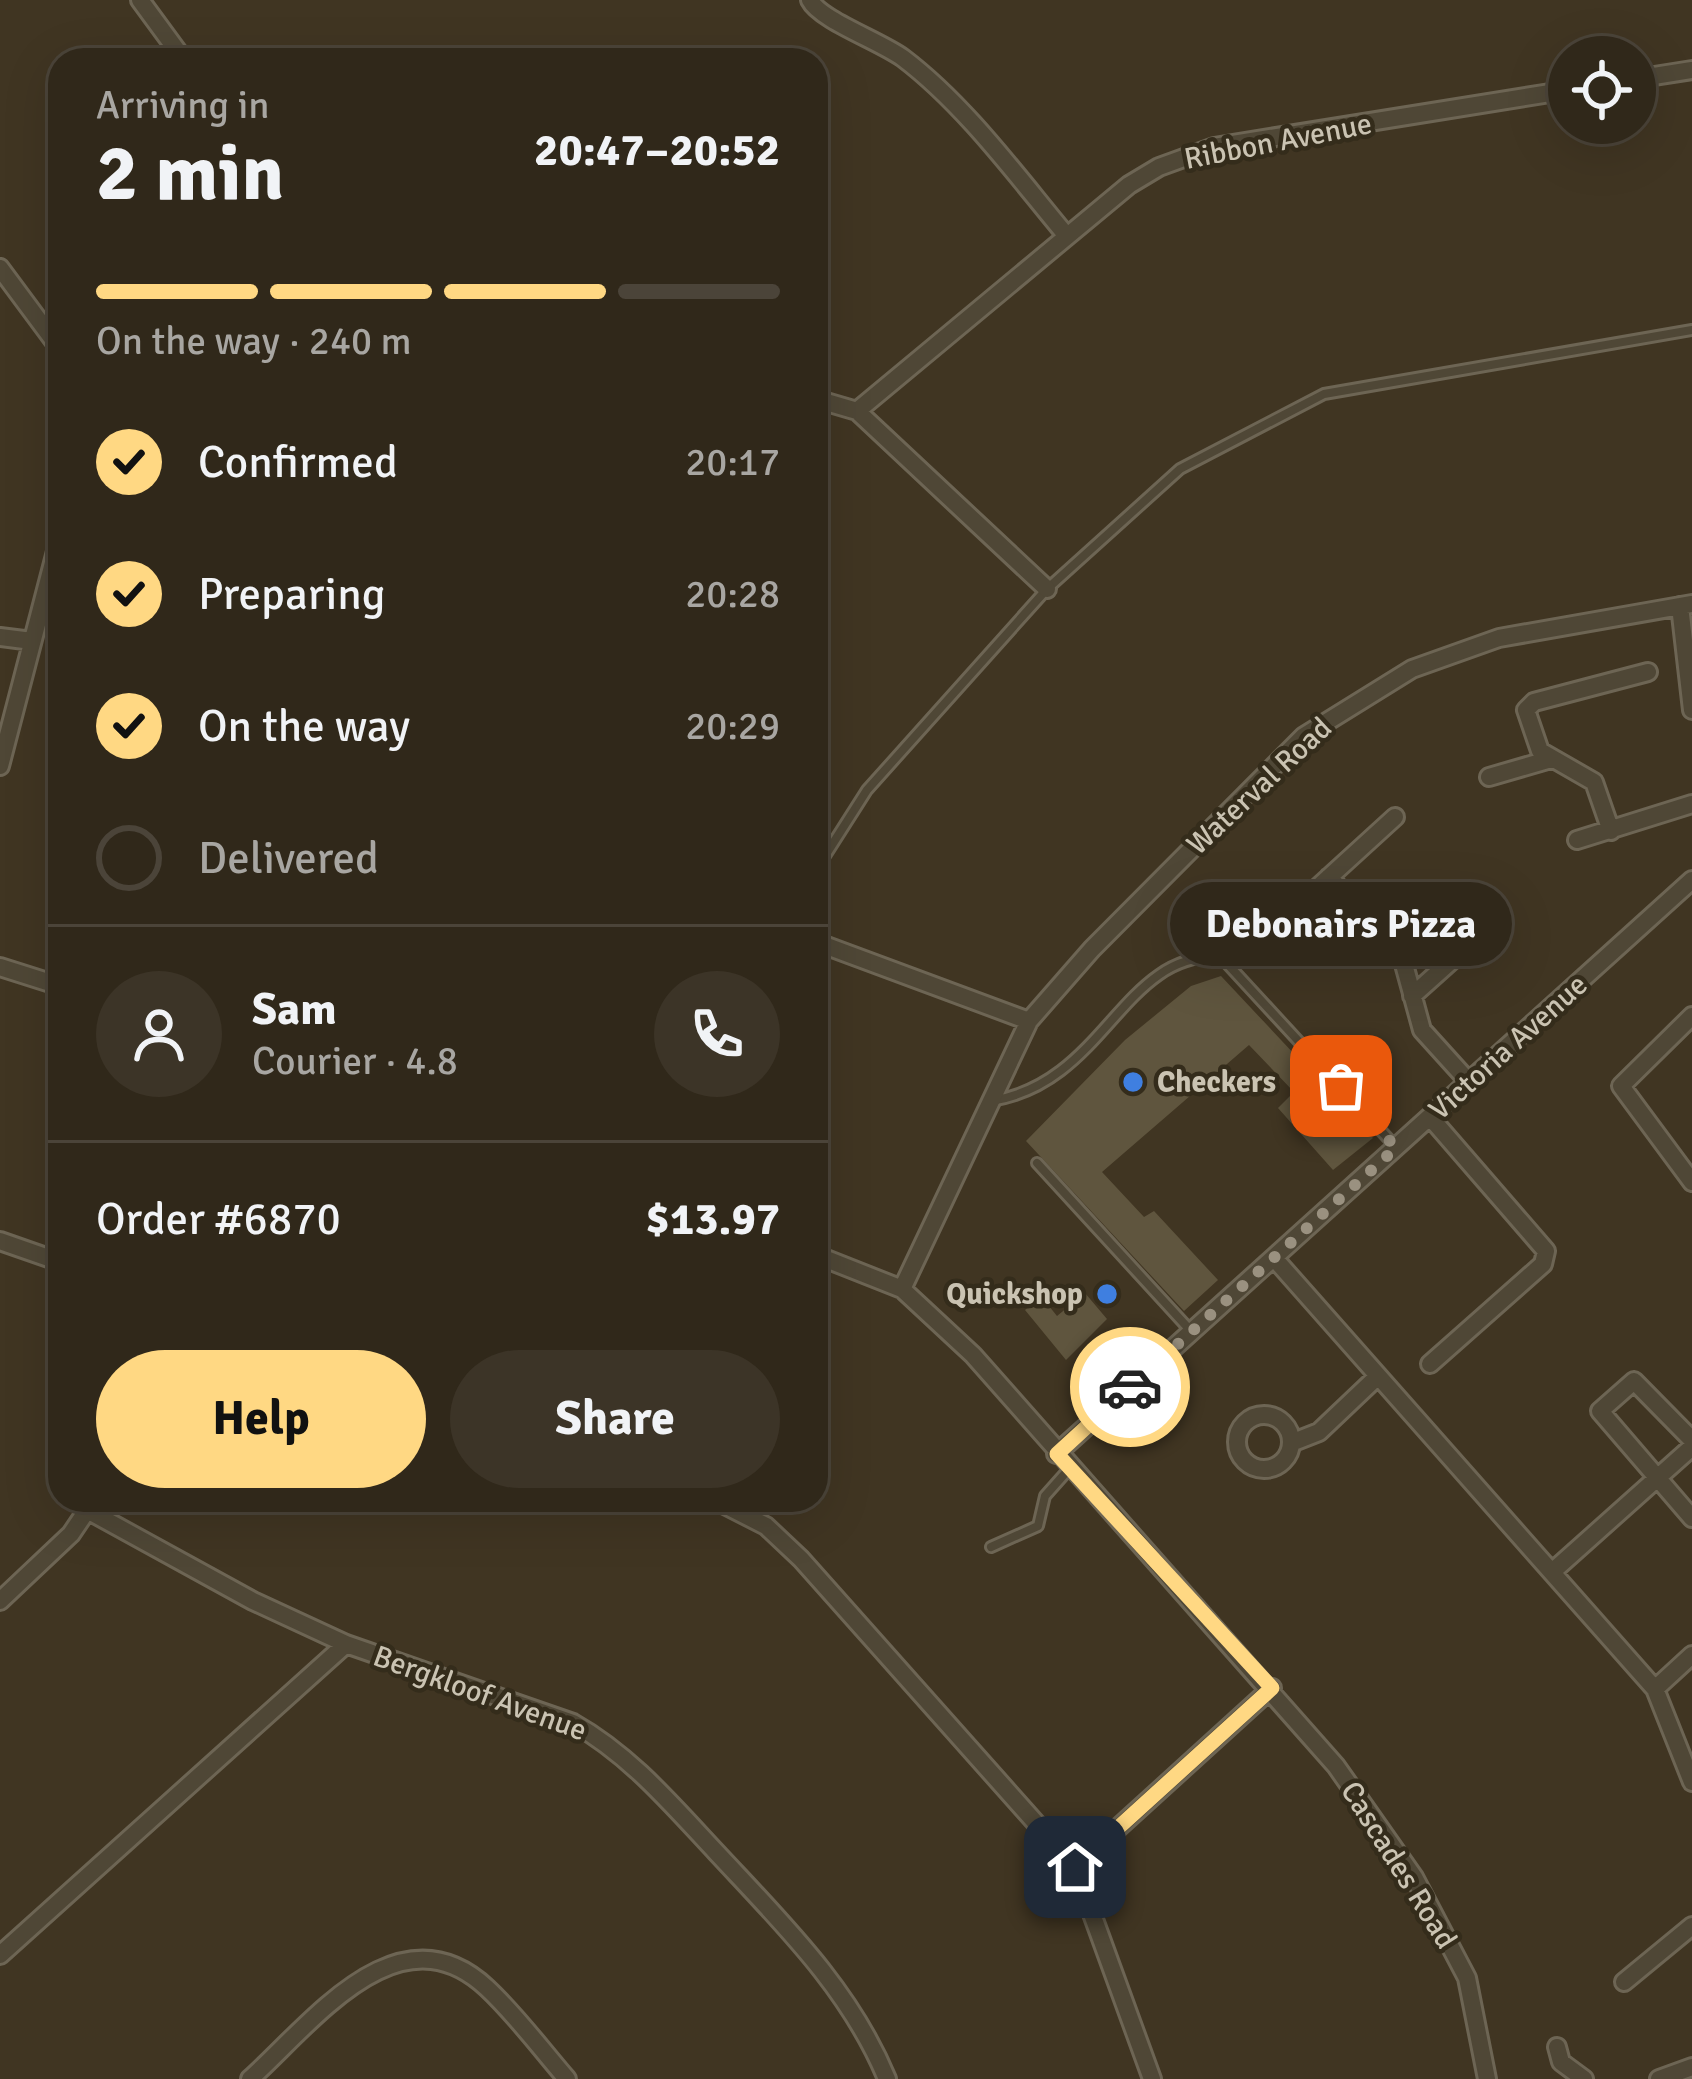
<!DOCTYPE html>
<html lang="en">
<head>
<meta charset="utf-8">
<style>
  :root { --surface:#30281a; --page:#3c3427; --text:#f1f3f6; --muted:#a8a6a2; --line:#4b4439; --accent:#ffd883 }
  body { margin:0; font-family:Signika,sans-serif; background:var(--page); color:var(--text); height:100vh; display:flex; flex-direction:column; font-size:45px; white-space:nowrap }
  * { box-sizing:border-box; margin:0 }
  p { font-size:39px; color:var(--muted) }
  .icon { flex:none; width:66px; height:66px; fill:none; stroke:currentColor; stroke-width:2; stroke-linecap:round; stroke-linejoin:round }
  .map { position:relative; flex:1; overflow:hidden }
  .panel { position:absolute; left:48px; top:48px; width:780px; height:1464px; display:flex; flex-direction:column; background:var(--surface); border-radius:36px; box-shadow:0 12px 48px #0002,0 0 0 3px var(--line) }
  .panel>* { flex:none }
  .controls { position:absolute; left:1548px; top:36px; display:grid; gap:24px }
  .controls a { display:grid; place-items:center; width:108px; height:108px; border-radius:50%; background:var(--surface); box-shadow:0 12px 48px #0002,0 0 0 3px var(--line); font-size:60px }
  .pin { position:absolute; display:grid; place-items:center; width:102px; height:102px; color:#fff; margin:-51px; border-radius:24px; box-shadow:0 6px 18px #0006 }
  .courier { position:absolute; display:grid; place-items:center; width:120px; height:120px; margin:-60px; border:9px solid #ffd883; border-radius:50%; background:#fff; color:#222; box-shadow:0 3px 15px #0007 }
  .bubble { position:absolute; height:84px; border-radius:42px; background:var(--surface); box-shadow:0 12px 48px #0002,0 0 0 3px var(--line); font-size:39px; font-weight:700; line-height:84px; text-align:center }
  .summary em { font-style:normal; font-weight:700 }
  .summary div { display:flex; flex-direction:column-reverse }
  .summary { display:flex; align-items:center; justify-content:space-between; height:204px; padding:0 48px }
  h1 { font-size:78px; font-weight:700; line-height:90px }
  .bar { display:grid; grid-template-columns:repeat(4,1fr); gap:18px 12px; align-content:center; height:144px; padding:0 48px }
  .bar i { height:15px; border-radius:9px; background:var(--line) }
  .bar .active { background:var(--accent) }
  .bar p { grid-column:span 4 }
  .line { display:flex; align-items:center; gap:30px; padding:0 48px; border-top:3px solid var(--line) }
  .line div { flex:1 }
  .round { display:grid; place-items:center; flex:none; width:126px; height:126px; border-radius:63px; background:var(--page) }
  ol { padding:0 48px; list-style:none }
  li { display:flex; align-items:center; gap:36px; height:132px }
  li p { margin-inline-start:auto }
  li .icon { padding:12px; border-radius:50%; background:var(--accent); color:#111; stroke-width:4 }
  li:last-child { color:var(--muted) }
  li i { width:66px; height:66px; border:6px solid var(--line); border-radius:50% }
  .button { display:flex; gap:24px; margin-top:auto; padding:24px 48px }
  .button a { flex:1; height:138px; border-radius:72px; background:var(--accent); color:#111; font-size:48px; font-weight:700; line-height:138px; text-align:center }
  .button a+a { background:var(--page); color:var(--text) }
  .map>svg:first-child { display:block }
</style>
</head>
<body>
<div class="map">
<svg width="1692" height="2079" viewBox="0 0 1692 2079">
  <rect width="100%" height="100%" fill="#403522"/>
  <!-- building -->
  <path fill="#5f553e" d="M 1221,976 L 1373,1138 L 1333,1170 L 1278,1108 L 1294,1092 L 1249,1045 L 1102,1172 L 1144,1217 L 1154,1211 L 1218,1280 L 1184,1311 L 1026,1141 L 1125,1040 L 1191,986 Z
    M 1085,1293 L 1107,1319 L 1066,1360 L 1025,1310 L 1041,1296 L 1057,1316 Z"/>
  <g fill="none" stroke-linecap="round" stroke-linejoin="round">
    <defs>
      <path id="lane" d="M 816,884 L 823,859 L 867,790 L 1047,589 L 1180,469 L 1324,394 L 1692,330
        M 991,1101 C 1106,1083 1122,951 1221,957 L 1396,1147
        M 1037,1163 L 1190,1330
        M 991,1547 L 1038,1526 L 1045,1496 L 1069,1469"/>
      <path id="street" d="M 140,0 L 184,60
        M 810,0 C 820,20 880,41 903,58 C 965,105 1016,175 1066,235
        M 1635,79 L 1692,70
        M 0,268 L 60,349
        M 816,399 L 857,411 L 1047,589
        M 857,411 L 1129,185 L 1159,167 L 1214,147 L 1569,90
        M 1680,606 L 1692,710
        M 0,637 L 32,641
        M 0,766 L 60,536
        M 1489,777 L 1551,759
        M 1611,831 L 1594,782 L 1540,751 L 1526,710 L 1534,702 L 1648,672
        M 1577,840 L 1692,804
        M 1329,877 L 1402,957 L 1422,1030 L 1469,1082
        M 1269,932 L 1395,817
        M 816,942 L 1029,1021
        M 0,967 L 60,986
        M 1412,996 L 1498,919
        M 1692,1016 L 1621,1086 L 1692,1182
        M 1430,1117 L 1546,1251 L 1543,1264 L 1430,1364
        M 0,1241 L 60,1262
        M 816,1255 L 902,1289 L 973,1355 L 1336,1766 L 1414,1877 L 1467,1978 L 1487,2079
        M 1274,1258 L 1655,1689 L 1692,1782
        M 902,1289 L 1029,1021 L 1092,949 L 1304,736 L 1412,669 L 1499,638 L 1692,604
        M1237 1442a27 27 0 1 1 54 0a27 27 0 1 1-54 0Z
        M 1692,1440 L 1634,1381 L 1600,1411 L 1692,1518
        M 1291,1443 L 1319,1432 L 1378,1376
        M 1056,1454 L 1692,880
        M 715,1500 L 766,1526 L 801,1559 L 1075,1867 L 1152,2079
        M 89,1511 L 253,1601 L 346,1644 L 573,1723 C 630,1755 672,1805 716,1852 C 781,1922 850,1989 887,2079
        M 1552,1572 L 1692,1447
        M 0,1601 L 71,1534 L 94,1500
        M 1655,1689 L 1692,1655
        M 1075,1867 L 1272,1688
        M 0,1955 L 346,1644
        M 1624,1982 L 1692,1926
        M 1557,2047 L 1561,2062 L 1584,2079
        M 250,2079 C 313,2022 399,1906 487,1988 C 516,2015 541,2049 567,2079
        M 1659,2079 L 1692,2067"/>
    </defs>
    <!-- lane casing -->
    <use href="#lane" stroke="#6d6554" stroke-width="14"/>
    <!-- street casing -->
    <use href="#street" stroke="#6d6554" stroke-width="22"/>
    <!-- lane -->
    <use href="#lane" stroke="#4f4736" stroke-width="8"/>
    <!-- street -->
    <use href="#street" stroke="#4f4736" stroke-width="16"/>
  </g>
  <g fill="none" stroke-linecap="round" stroke-linejoin="round">
    <!-- done -->
    <path stroke="#9a9180" stroke-width="12" stroke-dasharray="0 21.6" d="M 1130,1387 L 1396,1148 L 1341,1086"/>
    <!-- route -->
    <path stroke="#ffd883" stroke-width="15" d="M 1075,1867 L 1272,1688 L 1057,1454 L 1130,1387"/>
  </g>
  <!-- markers -->
  <g fill="#3f7fe0" stroke="#342c1b" stroke-width="4.5">
    <circle cx="1133" cy="1082" r="12"/>
    <circle cx="1107" cy="1294" r="12"/>
  </g>
  <g text-anchor="middle" stroke-width="9" stroke-linejoin="round" paint-order="stroke">
    <!-- street labels -->
    <g font-size="30" fill="#cac3b2" stroke="#342c1b">
      <text transform="translate(1278 141) rotate(-11)" y="10">Ribbon Avenue</text>
      <text transform="translate(1259 786) rotate(-43)" y="10">Waterval Road</text>
      <text transform="translate(1508 1047) rotate(-42)" y="10">Victoria Avenue</text>
      <text transform="translate(480 1693) rotate(20)" y="10">Bergkloof Avenue</text>
      <text transform="translate(1399 1865) rotate(58)" y="10">Cascades Road</text>
    </g>
    <!-- poi labels -->
    <g font-size="30" font-weight="bold" fill="#cac3b2" stroke="#342c1b" text-anchor="start">
      <text x="1157" y="1092">Checkers</text>
      <text x="1083" y="1304" text-anchor="end">Quickshop</text>
    </g>
  </g>
</svg>
<div class="controls">
<a><svg class="icon" aria-label="locate" viewBox="0 0 24 24"><circle cx="12" cy="12" r="6"/><path d="M12 2v4M12 18v4M2 12h4M18 12h4"/></svg></a>
</div>
<div class="pin" style="left:1341px;top:1086px;background:#ea580c"><svg class="icon" aria-label="bag" viewBox="0 0 24 24"><path d="M5 8h14l-1 12H6zM9 8a3 3 0 0 1 6 0"/></svg></div>
<div class="pin" style="left:1075px;top:1867px;background:#1f2937"><svg class="icon" aria-label="home" viewBox="0 0 24 24"><path d="M3 11l9-7 9 7M6 9v11h12V9"/></svg></div>
<div class="courier" style="left:1130px;top:1387px"><svg class="icon" aria-label="car" viewBox="0 0 24 24"><path d="M5 17H2v-5l4-1 3-4h7l3 4 3 1v5h-3M9 17h6M6 11h13"/><circle cx="7" cy="17" r="2"/><circle cx="17" cy="17" r="2"/></svg></div>
<div class="bubble" style="left:1170px;top:882px;width:342px">Debonairs Pizza</div>
<section class="panel">
<div class="summary"><div><h1>2 min</h1><p>Arriving in</p></div><em>20:47–20:52</em></div>
<div class="bar"><i class="active"></i><i class="active"></i><i class="active"></i><i></i><p>On the way · 240 m</p></div>
<ol>
<li><svg class="icon" aria-label="check" viewBox="0 0 24 24"><path d="M5 12l5 5 9-10"/></svg>Confirmed<p>20:17</p></li>
<li><svg class="icon" aria-label="check" viewBox="0 0 24 24"><path d="M5 12l5 5 9-10"/></svg>Preparing<p>20:28</p></li>
<li><svg class="icon" aria-label="check" viewBox="0 0 24 24"><path d="M5 12l5 5 9-10"/></svg>On the way<p>20:29</p></li>
<li><i></i>Delivered</li>
</ol>
<div class="line" style="height:216px"><a class="round"><svg class="icon" aria-label="person" viewBox="0 0 24 24"><circle cx="12" cy="8" r="4"/><path d="M4 21q1-7 8-7t8 7"/></svg></a><div><b>Sam</b><p>Courier · 4.8</p></div><a class="round"><svg class="icon" aria-label="phone" viewBox="0 0 24 24"><path d="M5 4h4l2 5-3 2q2 4 5 5l2-3 5 2v4C11 20 4 13 5 4z"/></svg></a></div>
<div class="line" style="height:156px"><div>Order #6870</div><b>$13.97</b></div>
<div class="button"><a>Help</a><a>Share</a></div>
</section>
</div>
</body>
</html>
